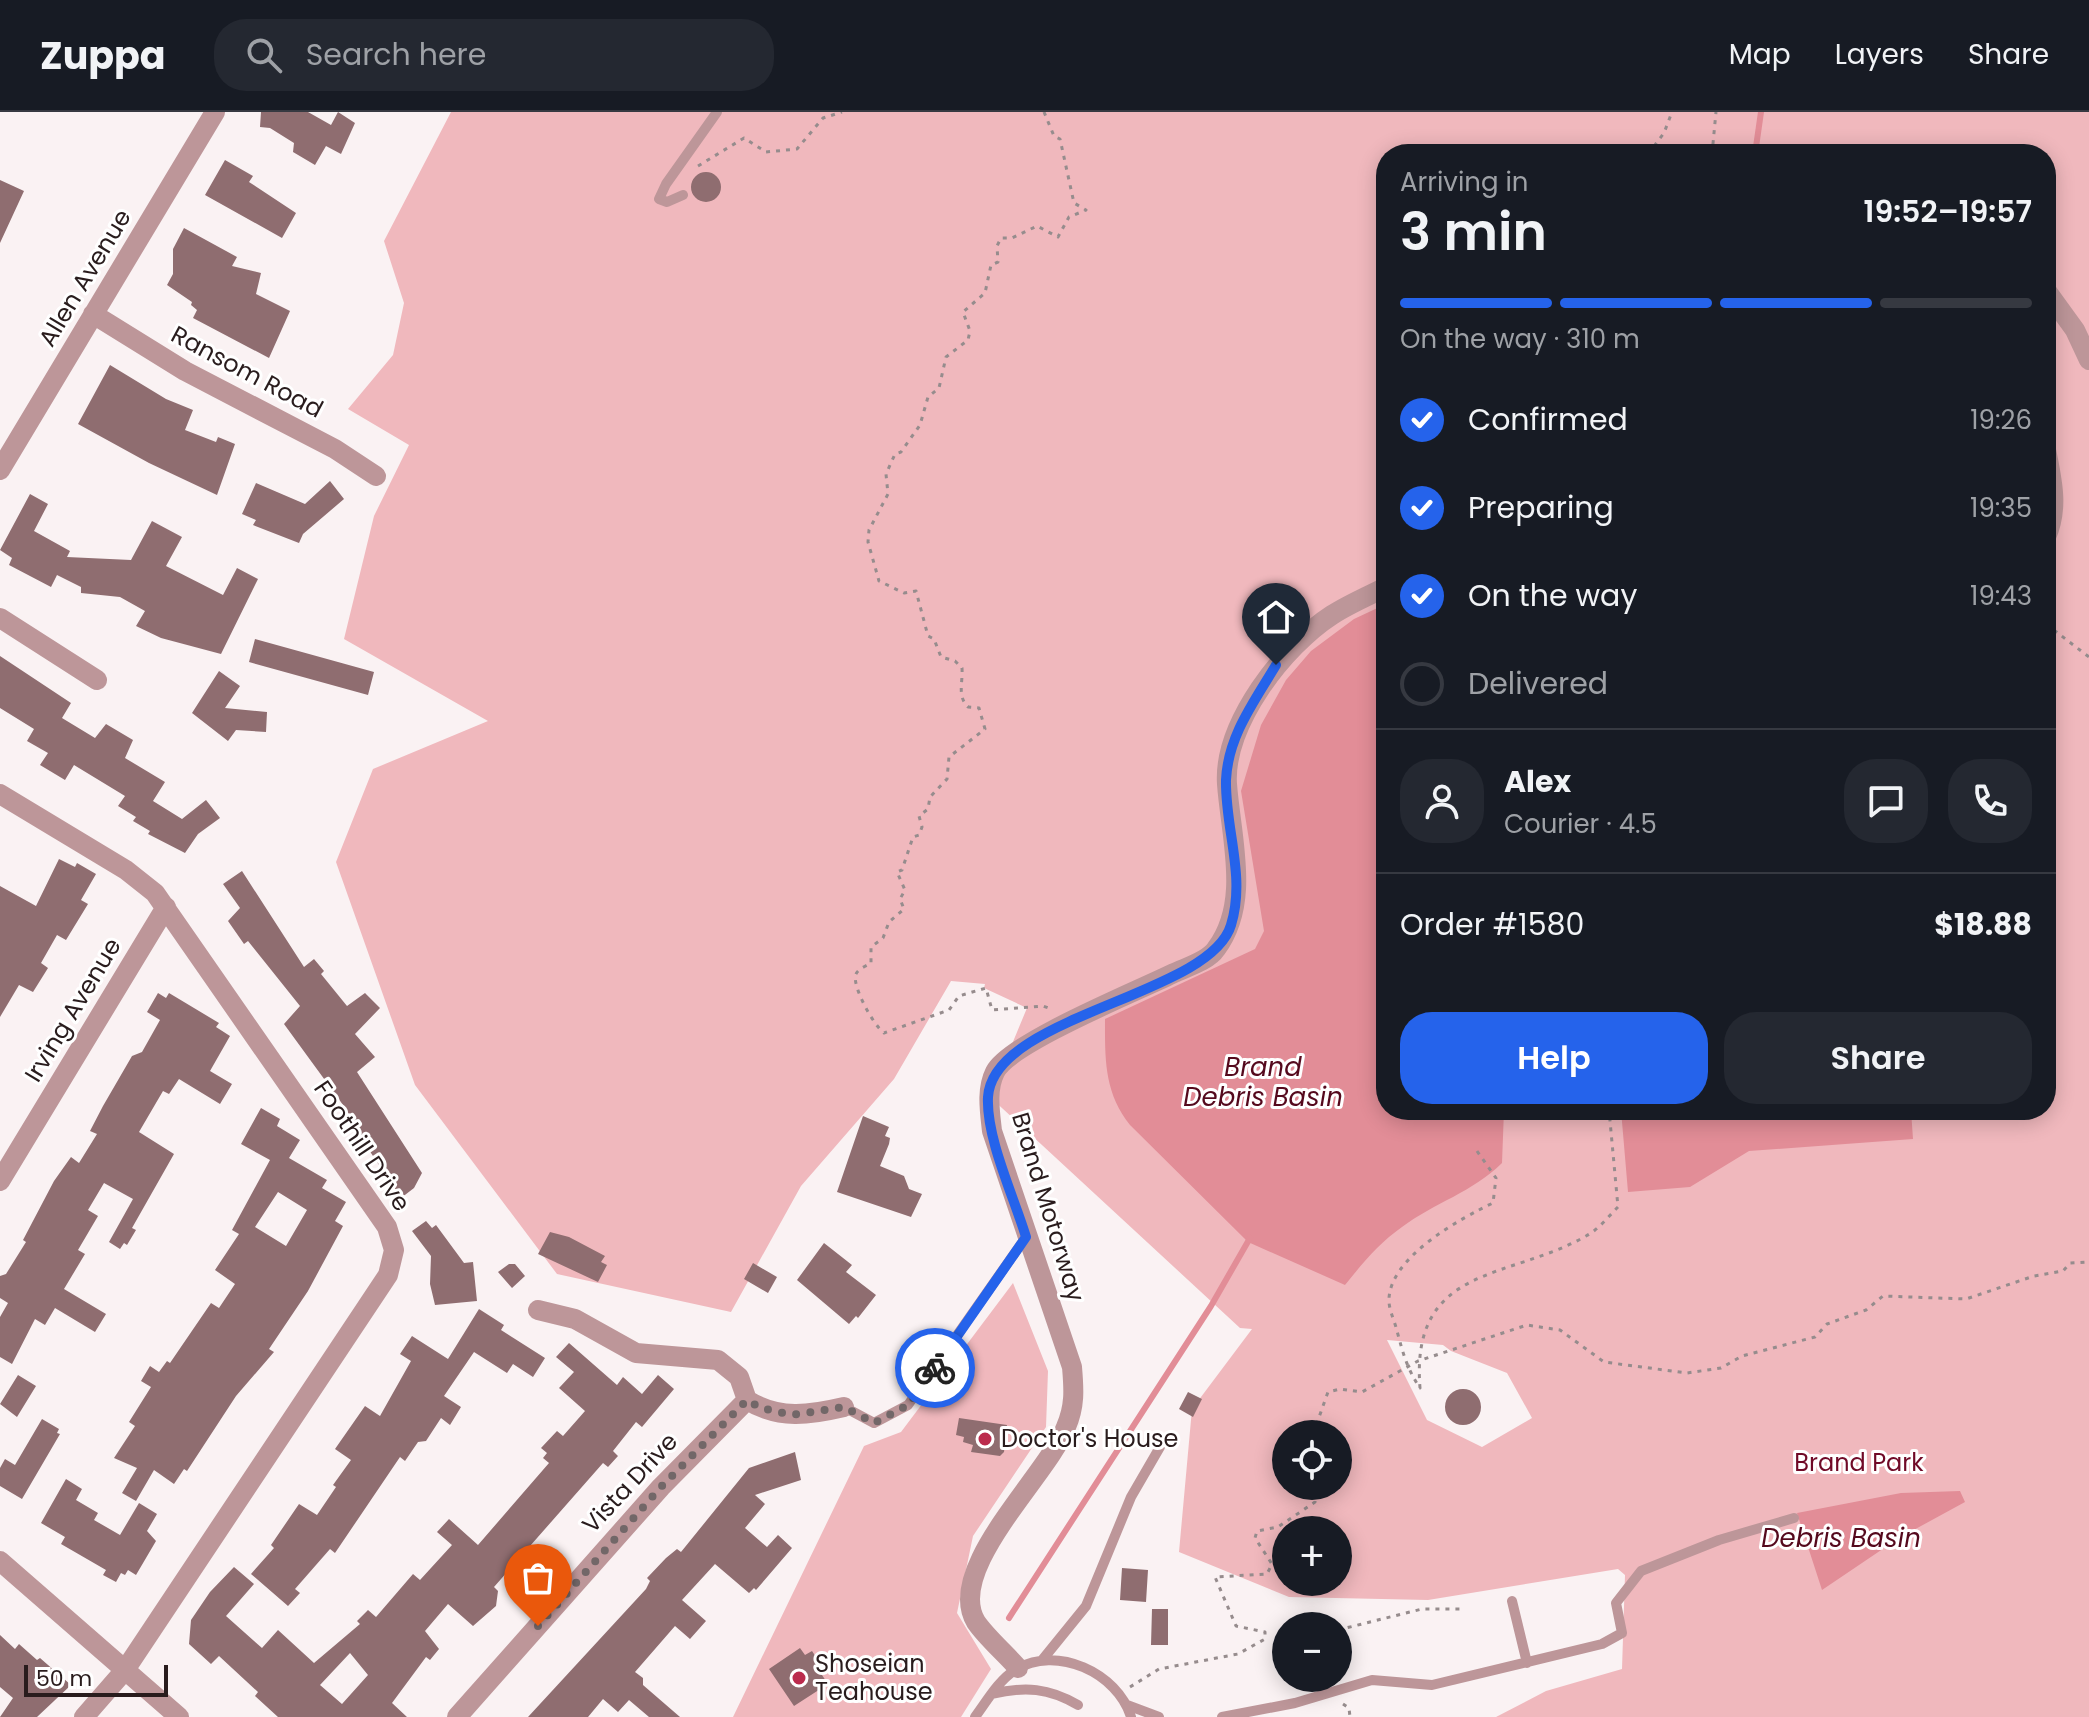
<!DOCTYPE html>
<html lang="en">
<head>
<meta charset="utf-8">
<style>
  :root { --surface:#171b24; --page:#242831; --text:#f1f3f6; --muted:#9ea1a6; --line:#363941; --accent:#2563eb }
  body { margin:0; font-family:Poppins,sans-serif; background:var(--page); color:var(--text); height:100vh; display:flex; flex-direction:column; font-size:30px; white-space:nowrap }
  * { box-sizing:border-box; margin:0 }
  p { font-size:26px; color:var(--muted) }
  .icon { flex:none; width:44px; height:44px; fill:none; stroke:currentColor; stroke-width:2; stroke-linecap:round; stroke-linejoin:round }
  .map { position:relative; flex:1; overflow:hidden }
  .side { position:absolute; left:1376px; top:32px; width:680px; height:976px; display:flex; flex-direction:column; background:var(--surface); border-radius:32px; box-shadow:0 4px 20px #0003 }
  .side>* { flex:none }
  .tools { position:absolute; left:1272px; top:1308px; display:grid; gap:16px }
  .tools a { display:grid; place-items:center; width:80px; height:80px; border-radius:50%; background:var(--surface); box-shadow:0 4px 20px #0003; font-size:40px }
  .scale { position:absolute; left:24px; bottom:20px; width:144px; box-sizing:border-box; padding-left:8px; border:4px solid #291c1d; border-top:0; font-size:22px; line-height:28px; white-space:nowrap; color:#291c1d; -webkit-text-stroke:6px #fff; paint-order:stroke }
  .pin { position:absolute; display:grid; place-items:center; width:68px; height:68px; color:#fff; margin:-82px -34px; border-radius:50% 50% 50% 0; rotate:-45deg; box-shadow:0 0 8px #0007 }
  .pin .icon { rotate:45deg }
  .courier { position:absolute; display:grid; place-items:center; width:80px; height:80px; margin:-40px; border:6px solid #2563eb; border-radius:50%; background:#fff; color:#222; box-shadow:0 2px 10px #0007 }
  .headline em { font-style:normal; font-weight:600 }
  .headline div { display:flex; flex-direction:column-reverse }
  .headline { display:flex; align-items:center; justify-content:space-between; height:136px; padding:0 24px }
  h1 { font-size:52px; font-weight:600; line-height:60px }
  .bar { display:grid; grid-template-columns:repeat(4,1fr); gap:12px 8px; align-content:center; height:96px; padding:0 24px }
  .bar i { height:10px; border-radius:6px; background:var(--line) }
  .bar .selected { background:var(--accent) }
  .bar p { grid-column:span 4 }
  .line { display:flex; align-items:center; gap:20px; padding:0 24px; border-top:2px solid var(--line) }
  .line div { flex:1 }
  .round { display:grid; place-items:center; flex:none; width:84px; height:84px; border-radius:32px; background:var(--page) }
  ol { padding:0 24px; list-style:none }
  li { display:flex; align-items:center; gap:24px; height:88px }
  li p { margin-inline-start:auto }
  li .icon { padding:8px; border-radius:50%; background:var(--accent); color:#fff; stroke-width:4 }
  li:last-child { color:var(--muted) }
  li i { width:44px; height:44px; border:4px solid var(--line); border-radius:50% }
  .button { display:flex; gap:16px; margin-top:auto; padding:16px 24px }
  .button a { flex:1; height:92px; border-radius:32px; background:var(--accent); color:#fff; font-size:32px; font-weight:600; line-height:92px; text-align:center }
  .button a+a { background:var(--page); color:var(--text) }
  header { display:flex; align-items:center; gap:48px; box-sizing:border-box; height:112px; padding:0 40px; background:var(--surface); border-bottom:2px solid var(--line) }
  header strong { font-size:38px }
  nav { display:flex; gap:44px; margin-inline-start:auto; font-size:28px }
  .search { width:560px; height:72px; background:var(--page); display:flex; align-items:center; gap:20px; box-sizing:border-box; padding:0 28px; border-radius:32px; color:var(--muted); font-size:30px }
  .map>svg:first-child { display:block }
</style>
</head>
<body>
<header>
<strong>Zuppa</strong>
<div class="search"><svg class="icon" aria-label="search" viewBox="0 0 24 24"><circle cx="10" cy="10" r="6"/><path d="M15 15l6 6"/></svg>Search here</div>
<nav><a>Map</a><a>Layers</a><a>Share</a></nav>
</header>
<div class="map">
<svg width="2089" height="1605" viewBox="0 0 2089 1605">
  <rect width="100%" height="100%" fill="#faf2f3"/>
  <!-- green -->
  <path fill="#f0b8bd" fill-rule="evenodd" d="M 451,0 L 2089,0 L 2089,1605 L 1496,1605 L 1546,1579 L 1622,1557 L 1625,1463 L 1618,1457 L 1428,1488 L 1289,1485 L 1179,1440 L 1192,1297 L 1252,1217 L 1240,1216 L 990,985 L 1027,896 L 984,876 L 985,872 L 951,869 L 894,967 L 801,1074 L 731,1200 L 557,1162 L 415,973 L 336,750 L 373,657 L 488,609 L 344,527 L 374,404 L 409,333 L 348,297 L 393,243 L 404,191 L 384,129 ZM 1386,42 L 2046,42 L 2046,998 L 1386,998 ZM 1387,1228 L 1443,1233 L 1451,1239 L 1507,1261 L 1532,1306 L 1482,1335 L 1427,1308 ZM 1286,1322 L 1338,1322 L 1338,1374 L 1286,1374 ZM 1286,1418 L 1338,1418 L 1338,1470 L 1286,1470 Z
    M 1013,1171 L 1048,1259 L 1046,1315 L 973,1424 L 957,1501 L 991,1557 L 961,1605 L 733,1605 L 864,1334 L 901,1320 Z"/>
  <!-- water -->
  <path fill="#e28d97" d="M 1386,492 L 1386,998 L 1504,998 L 1502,1051 C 1473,1080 1434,1091 1402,1115 C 1379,1131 1362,1152 1345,1173 L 1248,1130 L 1130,1013 C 1104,980 1105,947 1105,907 L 1255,837 L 1264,819 L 1241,679 L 1261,613 L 1286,568 L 1311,539 L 1354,507 Z
    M 1621,998 L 1911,998 L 1913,1027 L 1749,1039 L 1690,1075 L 1628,1080 Z
    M 1960,1379 L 1965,1390 L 1899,1426 L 1822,1478 L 1797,1401 L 1901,1381 Z"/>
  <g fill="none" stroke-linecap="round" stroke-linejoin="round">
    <!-- stream -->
    <path stroke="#e28d97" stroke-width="6" d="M 1755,42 L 1761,0
      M 1009,1506 L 1211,1194 L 1250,1126"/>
  </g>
  <!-- building -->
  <path fill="#8f6d70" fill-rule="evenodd" d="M 261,0 L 308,0 L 331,13 L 338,0 L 355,11 L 341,42 L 326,34 L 315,53 L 293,40 L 294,31 L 270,16 L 260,15 Z
    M 225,48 L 253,64 L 249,70 L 296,101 L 282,126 L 205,83 Z
    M691 75a15 15 0 1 1 30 0a15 15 0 1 1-30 0Z
    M 0,68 L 24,79 L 0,131 Z
    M 184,116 L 237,145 L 232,154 L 261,161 L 256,182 L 290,199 L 269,246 L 193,206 L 197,198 L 191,193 L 192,190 L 167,173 L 173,162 L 173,137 Z
    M 110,253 L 166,287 L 193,298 L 185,318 L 216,330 L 218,325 L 235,332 L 217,383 L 149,351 L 78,312 Z
    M 330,369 L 344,387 L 303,422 L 299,431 L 253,413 L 256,408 L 242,402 L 256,371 L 305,392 Z
    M 30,382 L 48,392 L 34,419 L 70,439 L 67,445 L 131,448 L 152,409 L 182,425 L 166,454 L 223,483 L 237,456 L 258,467 L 221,542 L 161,526 L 136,514 L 145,499 L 120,485 L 81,481 L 81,475 L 57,463 L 51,475 L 9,453 L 12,446 L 0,438 Z
    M 255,527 L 374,560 L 368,583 L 249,550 Z
    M 0,544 L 71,591 L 62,606 L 95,626 L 106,612 L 133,628 L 125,646 L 165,670 L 153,689 L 182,707 L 206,688 L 220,706 L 198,722 L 185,741 L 148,722 L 150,719 L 133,709 L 136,705 L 118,694 L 125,684 L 74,653 L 65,668 L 40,653 L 48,641 L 27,629 L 34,617 L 0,596 Z
    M 219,559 L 240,574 L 225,596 L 267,600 L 266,620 L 236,618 L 228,629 L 192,601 Z
    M 59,747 L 75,755 L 77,751 L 96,762 L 81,788 L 88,792 L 66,828 L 57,823 L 41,851 L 48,856 L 33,880 L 19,873 L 0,905 L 0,774 L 36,794 Z
    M 242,759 L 304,855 L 314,847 L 324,859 L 321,862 L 347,894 L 365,881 L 380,896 L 355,922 L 375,945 L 357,960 L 422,1061 L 414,1076 L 401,1086 L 343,999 L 346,997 L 284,912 L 300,894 L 248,829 L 244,832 L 228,809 L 240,796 L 223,772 Z
    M 158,881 L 166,886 L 169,881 L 219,911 L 216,915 L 230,924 L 210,959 L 232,972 L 220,992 L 179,967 L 169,982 L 163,979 L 139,1020 L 174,1042 L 132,1116 L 136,1118 L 127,1133 L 124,1131 L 120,1137 L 109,1130 L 133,1087 L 104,1071 L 88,1098 L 98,1104 L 78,1138 L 85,1142 L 64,1177 L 106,1202 L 95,1220 L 55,1196 L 45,1213 L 35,1207 L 12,1252 L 0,1245 L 0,1205 L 8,1191 L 0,1186 L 0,1164 L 6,1162 L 26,1130 L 23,1128 L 54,1069 L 71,1045 L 79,1051 L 97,1022 L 90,1019 L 103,994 L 132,944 L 142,940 L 160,908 L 147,900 Z
    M 261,996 L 280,1007 L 277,1014 L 300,1028 L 289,1046 L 327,1068 L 322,1076 L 346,1090 L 335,1109 L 343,1114 L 308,1179 L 269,1237 L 274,1240 L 236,1284 L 187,1359 L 184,1357 L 174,1372 L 154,1358 L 136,1389 L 122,1381 L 137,1356 L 114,1346 L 135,1314 L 129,1310 L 151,1275 L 141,1269 L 150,1254 L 159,1260 L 167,1249 L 170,1251 L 211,1191 L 219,1196 L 235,1172 L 215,1158 L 239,1122 L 232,1118 L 270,1048 L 241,1032 ZM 278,1080 L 307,1098 L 286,1134 L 255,1115 Z
    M 863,1004 L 889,1015 L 885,1024 L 890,1026 L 889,1032 L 880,1054 L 904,1064 L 909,1077 L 922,1082 L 911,1105 L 837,1080 Z
    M 426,1109 L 432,1116 L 436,1113 L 464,1151 L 473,1150 L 477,1189 L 435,1193 L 430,1172 L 431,1144 L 412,1119 Z
    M 550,1120 L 569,1125 L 605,1144 L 601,1150 L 607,1153 L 598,1170 L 538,1142 Z
    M 824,1131 L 852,1153 L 846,1160 L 876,1183 L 858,1206 L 856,1204 L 849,1212 L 797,1168 Z
    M 753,1151 L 777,1165 L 768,1181 L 744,1167 Z
    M 509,1152 L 515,1152 L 525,1164 L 512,1176 L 498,1160 Z
    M 479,1197 L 504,1213 L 501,1218 L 545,1246 L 533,1265 L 513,1252 L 507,1261 L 474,1240 L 444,1284 L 461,1295 L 450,1313 L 441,1306 L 426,1329 L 418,1330 L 405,1349 L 400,1345 L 335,1441 L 330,1437 L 295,1477 L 300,1481 L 288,1494 L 251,1462 L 274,1436 L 271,1433 L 299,1392 L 317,1403 L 336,1375 L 333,1373 L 351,1348 L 335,1337 L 365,1294 L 380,1304 L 411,1249 L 400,1242 L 412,1224 L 448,1247 Z
    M 569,1231 L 617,1273 L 623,1265 L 642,1282 L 658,1263 L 674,1277 L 642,1315 L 636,1310 L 613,1339 L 618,1344 L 608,1355 L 603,1351 L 494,1475 L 498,1479 L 496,1494 L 473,1514 L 448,1492 L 425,1519 L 439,1537 L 430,1548 L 426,1545 L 392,1591 L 407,1605 L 278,1605 L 255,1584 L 258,1580 L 219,1544 L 211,1552 L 189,1532 L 191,1508 L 210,1480 L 234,1455 L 254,1472 L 226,1504 L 262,1536 L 278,1518 L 314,1551 L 360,1512 L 357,1509 L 368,1498 L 376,1505 L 413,1462 L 420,1468 L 452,1433 L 437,1420 L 449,1407 L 478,1433 L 549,1351 L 543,1346 L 547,1341 L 541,1336 L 557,1319 L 563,1324 L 585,1299 L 559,1276 L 574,1260 L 556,1245 ZM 350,1541 L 368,1563 L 342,1592 L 320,1573 Z
    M 18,1263 L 36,1274 L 17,1305 L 0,1292 Z
    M1445 1295a18 18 0 1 1 36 0a18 18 0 1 1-36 0Z
    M 1188,1280 L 1202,1287 L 1193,1305 L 1179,1297 Z
    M 959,1306 L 1007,1313 L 1004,1340 L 1000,1344 L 971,1340 L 973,1333 L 963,1330 L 964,1325 L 956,1323 Z
    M 42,1307 L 59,1317 L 57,1321 L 60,1322 L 22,1387 L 0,1374 L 0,1356 L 5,1347 L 15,1353 Z
    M 795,1340 L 801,1368 L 755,1383 L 765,1392 L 745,1416 L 767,1435 L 778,1423 L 792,1436 L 756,1478 L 754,1476 L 749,1481 L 715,1452 L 682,1488 L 706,1509 L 690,1527 L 675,1514 L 635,1560 L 643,1566 L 643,1573 L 680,1605 L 649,1605 L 629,1588 L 618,1600 L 603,1587 L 588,1605 L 528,1605 L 646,1477 L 650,1469 L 647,1466 L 666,1446 L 677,1437 L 681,1440 L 749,1356 Z
    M 66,1367 L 82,1377 L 76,1388 L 98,1401 L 94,1408 L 120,1423 L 139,1391 L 157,1402 L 147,1419 L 156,1429 L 136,1463 L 128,1458 L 125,1463 L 121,1461 L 116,1470 L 103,1463 L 106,1458 L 61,1432 L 65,1425 L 41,1411 Z
    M 1122,1456 L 1148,1458 L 1146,1490 L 1120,1488 Z
    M 1152,1497 L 1168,1497 L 1168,1533 L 1151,1533 Z
    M 0,1523 L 15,1537 L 19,1532 L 37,1548 L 40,1546 L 71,1573 L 37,1605 L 0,1605 L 13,1586 L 0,1575 Z
    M 800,1536 L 805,1543 L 812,1539 L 824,1557 L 820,1560 L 828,1572 L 794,1594 L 769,1557 Z"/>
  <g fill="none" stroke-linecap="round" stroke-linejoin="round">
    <!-- path -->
    <path stroke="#968c8d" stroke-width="3" stroke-dasharray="4 6" stroke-linecap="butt" d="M 1044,0 L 1054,24 L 1060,27 L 1074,91 L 1086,98 L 1069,105 L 1058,125 L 1037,114 L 1012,126 L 1001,126 L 997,134 L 998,150 L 991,153 L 985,181 L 963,200 L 970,219 L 968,228 L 946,245 L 939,276 L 928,285 L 920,313 L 901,340 L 895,342 L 886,362 L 888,382 L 869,418 L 868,430 L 879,469 L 904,481 L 916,479 L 928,524 L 934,527 L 941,545 L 955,549 L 962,556 C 963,571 957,584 968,595 L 979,596 L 985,617 L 949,645 L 947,667 L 930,685 L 928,697 L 919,704 L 922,715 L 919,723 L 913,725 L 902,758 L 897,760 L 905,778 L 900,787 L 904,797 L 889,810 L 883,826 L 871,835 L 871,851 C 866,854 858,857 856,862 C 851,873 874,914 884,921 L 949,898 L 959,884 L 986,876 L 992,898 L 1043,894 L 1051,897
      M 1648,42 L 1664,21 L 1672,0
      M 1712,42 L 1716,0
      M 698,54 L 744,26 L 766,40 L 797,37 L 823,6 L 842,0
      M 2046,512 L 2089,545
      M 1477,1039 L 1496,1066 L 1493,1091 C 1461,1106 1388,1146 1389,1189 C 1389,1198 1395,1210 1397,1219 C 1403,1241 1407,1257 1420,1276 C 1410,1152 1510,1168 1586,1124 C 1598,1118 1608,1105 1618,1095 L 1609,998
      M 1313,1322 L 1328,1280 L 1340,1277 L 1362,1280 L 1418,1249 L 1527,1213 L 1560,1218 L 1604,1250 L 1687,1261 L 1721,1256 L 1742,1244 L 1815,1225 L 1827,1212 L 1866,1198 L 1883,1184 L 1966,1187 L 2034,1164 L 2063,1159 L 2070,1151 L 2089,1150
      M 1338,1518 L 1422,1497 L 1463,1497
      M 1130,1575 L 1159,1557 L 1238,1542 L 1265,1527 L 1265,1520 L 1236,1514 L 1215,1465 L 1267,1462 L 1272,1452 L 1255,1426 L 1257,1419 L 1278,1415 L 1315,1390 L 1315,1374
      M 1343,1592 L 1349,1596 L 1350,1605"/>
    <!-- lane -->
    <path stroke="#bd9699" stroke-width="10" d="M 683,83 L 667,90 L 659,87 L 666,72 L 717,0
      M 844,1295 L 874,1311 L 908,1293 L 1026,1125
      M 1512,1489 L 1527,1551
      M 1043,1547 L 1086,1494 L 1131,1385 L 1160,1335
      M 992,1582 C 1025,1574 1049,1576 1078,1593
      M 1127,1593 L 1159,1605
      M 975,1605 C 987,1589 998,1569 1015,1558 C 1056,1532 1118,1561 1131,1605
      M 1222,1605 L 1295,1591 L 1372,1568 L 1432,1573 L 1602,1532 L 1622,1521 L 1616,1491 L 1641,1459 L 1719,1428 L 1794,1406"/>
    <!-- street -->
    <path stroke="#bd9699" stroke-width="20" d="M 2046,178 L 2075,218 L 2089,248
      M 93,202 L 185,259 L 335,337 L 376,364
      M 2046,338 C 2052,368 2059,396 2046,425
      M 0,358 L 215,0
      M 0,506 L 97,568
      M 0,682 L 126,758 L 155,781 L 387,1115 L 394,1138 L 388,1163 L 125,1558 L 84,1605
      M 0,1069 L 166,795
      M 538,1198 L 575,1207 L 636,1241 L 718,1248 L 739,1265 L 747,1288
      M 747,1288 C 779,1308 810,1303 844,1295
      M 0,1449 L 179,1605
      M 1018,1556 C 1005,1541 987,1526 976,1510 C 944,1457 1048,1363 1066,1315 C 1075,1294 1074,1278 1072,1255 L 992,1019 C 990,1000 986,978 995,960 C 1009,931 1140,878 1174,861 C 1187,855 1208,849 1216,837 C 1251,790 1231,727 1227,672 C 1223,612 1284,534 1332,503 C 1349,492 1368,484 1386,475
      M 457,1605 L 661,1375 L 747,1288"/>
  </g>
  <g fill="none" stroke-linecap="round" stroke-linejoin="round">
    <!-- done -->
    <path stroke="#726768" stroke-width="8" stroke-dasharray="0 14.4" d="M 538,1514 L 661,1375 L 747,1288 L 761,1296 L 792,1303 L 844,1295 L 874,1311 L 908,1293 L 935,1256"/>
    <!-- route -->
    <path stroke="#2563eb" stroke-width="10" d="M 935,1256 L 1026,1125 C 1014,1085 986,1026 988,985 C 993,903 1210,884 1231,813 C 1246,765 1225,717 1226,668 C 1228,624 1254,590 1276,553"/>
  </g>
  <!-- markers -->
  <g fill="#bb2b4d" stroke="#fff" stroke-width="3">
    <circle cx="985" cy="1327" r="8"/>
    <circle cx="799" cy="1566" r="8"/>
  </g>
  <g text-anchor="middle" stroke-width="6" stroke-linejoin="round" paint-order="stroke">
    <!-- street labels -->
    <g font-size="24" fill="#291c1d" stroke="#fff">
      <text transform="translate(85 166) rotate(-59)" y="8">Allen Avenue</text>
      <text transform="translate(247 260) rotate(28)" y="8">Ransom Road</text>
      <text transform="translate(73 898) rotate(-59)" y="8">Irving Avenue</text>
      <text transform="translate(362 1034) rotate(56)" y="8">Foothill Drive</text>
      <text transform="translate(1048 1095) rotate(73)" y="8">Brand Motorway</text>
      <text transform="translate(630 1371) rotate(-47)" y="8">Vista Drive</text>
    </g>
    <!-- poi labels -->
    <g font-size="24" fill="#291c1d" stroke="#fff" text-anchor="start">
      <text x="1001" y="1335">Doctor's House</text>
      <text x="815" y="1560">Shoseian<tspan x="815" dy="28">Teahouse</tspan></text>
    </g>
    <!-- park labels -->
    <g font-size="24" fill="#700927" stroke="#fff">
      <text x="1859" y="1359">Brand Park</text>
    </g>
    <!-- water labels -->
    <g font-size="26" font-style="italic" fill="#55091d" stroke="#fff">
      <text x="1263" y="964">Brand<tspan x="1263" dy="30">Debris Basin</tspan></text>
      <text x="1841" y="1435">Debris Basin</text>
    </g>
  </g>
</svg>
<div class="tools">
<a><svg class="icon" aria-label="locate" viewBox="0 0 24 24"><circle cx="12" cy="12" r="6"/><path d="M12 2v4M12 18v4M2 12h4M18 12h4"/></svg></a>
<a>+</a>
<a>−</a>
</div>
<div class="scale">50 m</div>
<div class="pin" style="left:538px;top:1514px;background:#ea580c"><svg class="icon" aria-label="bag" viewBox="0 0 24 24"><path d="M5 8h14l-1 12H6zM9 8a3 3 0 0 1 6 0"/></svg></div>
<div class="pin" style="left:1276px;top:553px;background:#1f2937"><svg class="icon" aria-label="home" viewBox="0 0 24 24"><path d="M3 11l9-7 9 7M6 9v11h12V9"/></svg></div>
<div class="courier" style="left:935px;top:1256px"><svg class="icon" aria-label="bike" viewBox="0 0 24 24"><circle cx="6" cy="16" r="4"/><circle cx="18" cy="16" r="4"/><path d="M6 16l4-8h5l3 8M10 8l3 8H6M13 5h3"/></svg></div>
<section class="side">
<div class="headline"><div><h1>3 min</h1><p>Arriving in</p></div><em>19:52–19:57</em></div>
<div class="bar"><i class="selected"></i><i class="selected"></i><i class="selected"></i><i></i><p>On the way · 310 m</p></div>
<ol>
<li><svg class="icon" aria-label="check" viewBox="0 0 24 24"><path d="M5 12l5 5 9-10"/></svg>Confirmed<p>19:26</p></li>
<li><svg class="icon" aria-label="check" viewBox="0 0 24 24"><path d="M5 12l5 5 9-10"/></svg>Preparing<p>19:35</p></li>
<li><svg class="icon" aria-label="check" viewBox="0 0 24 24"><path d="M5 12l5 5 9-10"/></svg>On the way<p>19:43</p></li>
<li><i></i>Delivered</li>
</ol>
<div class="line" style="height:144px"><a class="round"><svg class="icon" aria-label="person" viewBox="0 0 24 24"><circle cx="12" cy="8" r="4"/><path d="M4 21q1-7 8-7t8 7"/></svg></a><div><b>Alex</b><p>Courier · 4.5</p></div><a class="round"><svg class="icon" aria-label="chat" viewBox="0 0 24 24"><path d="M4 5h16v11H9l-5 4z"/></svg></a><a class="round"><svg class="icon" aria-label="phone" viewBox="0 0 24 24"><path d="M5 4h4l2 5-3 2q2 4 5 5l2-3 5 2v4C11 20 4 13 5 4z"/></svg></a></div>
<div class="line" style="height:104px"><div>Order #1580</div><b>$18.88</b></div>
<div class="button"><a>Help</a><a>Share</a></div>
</section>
</div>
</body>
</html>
